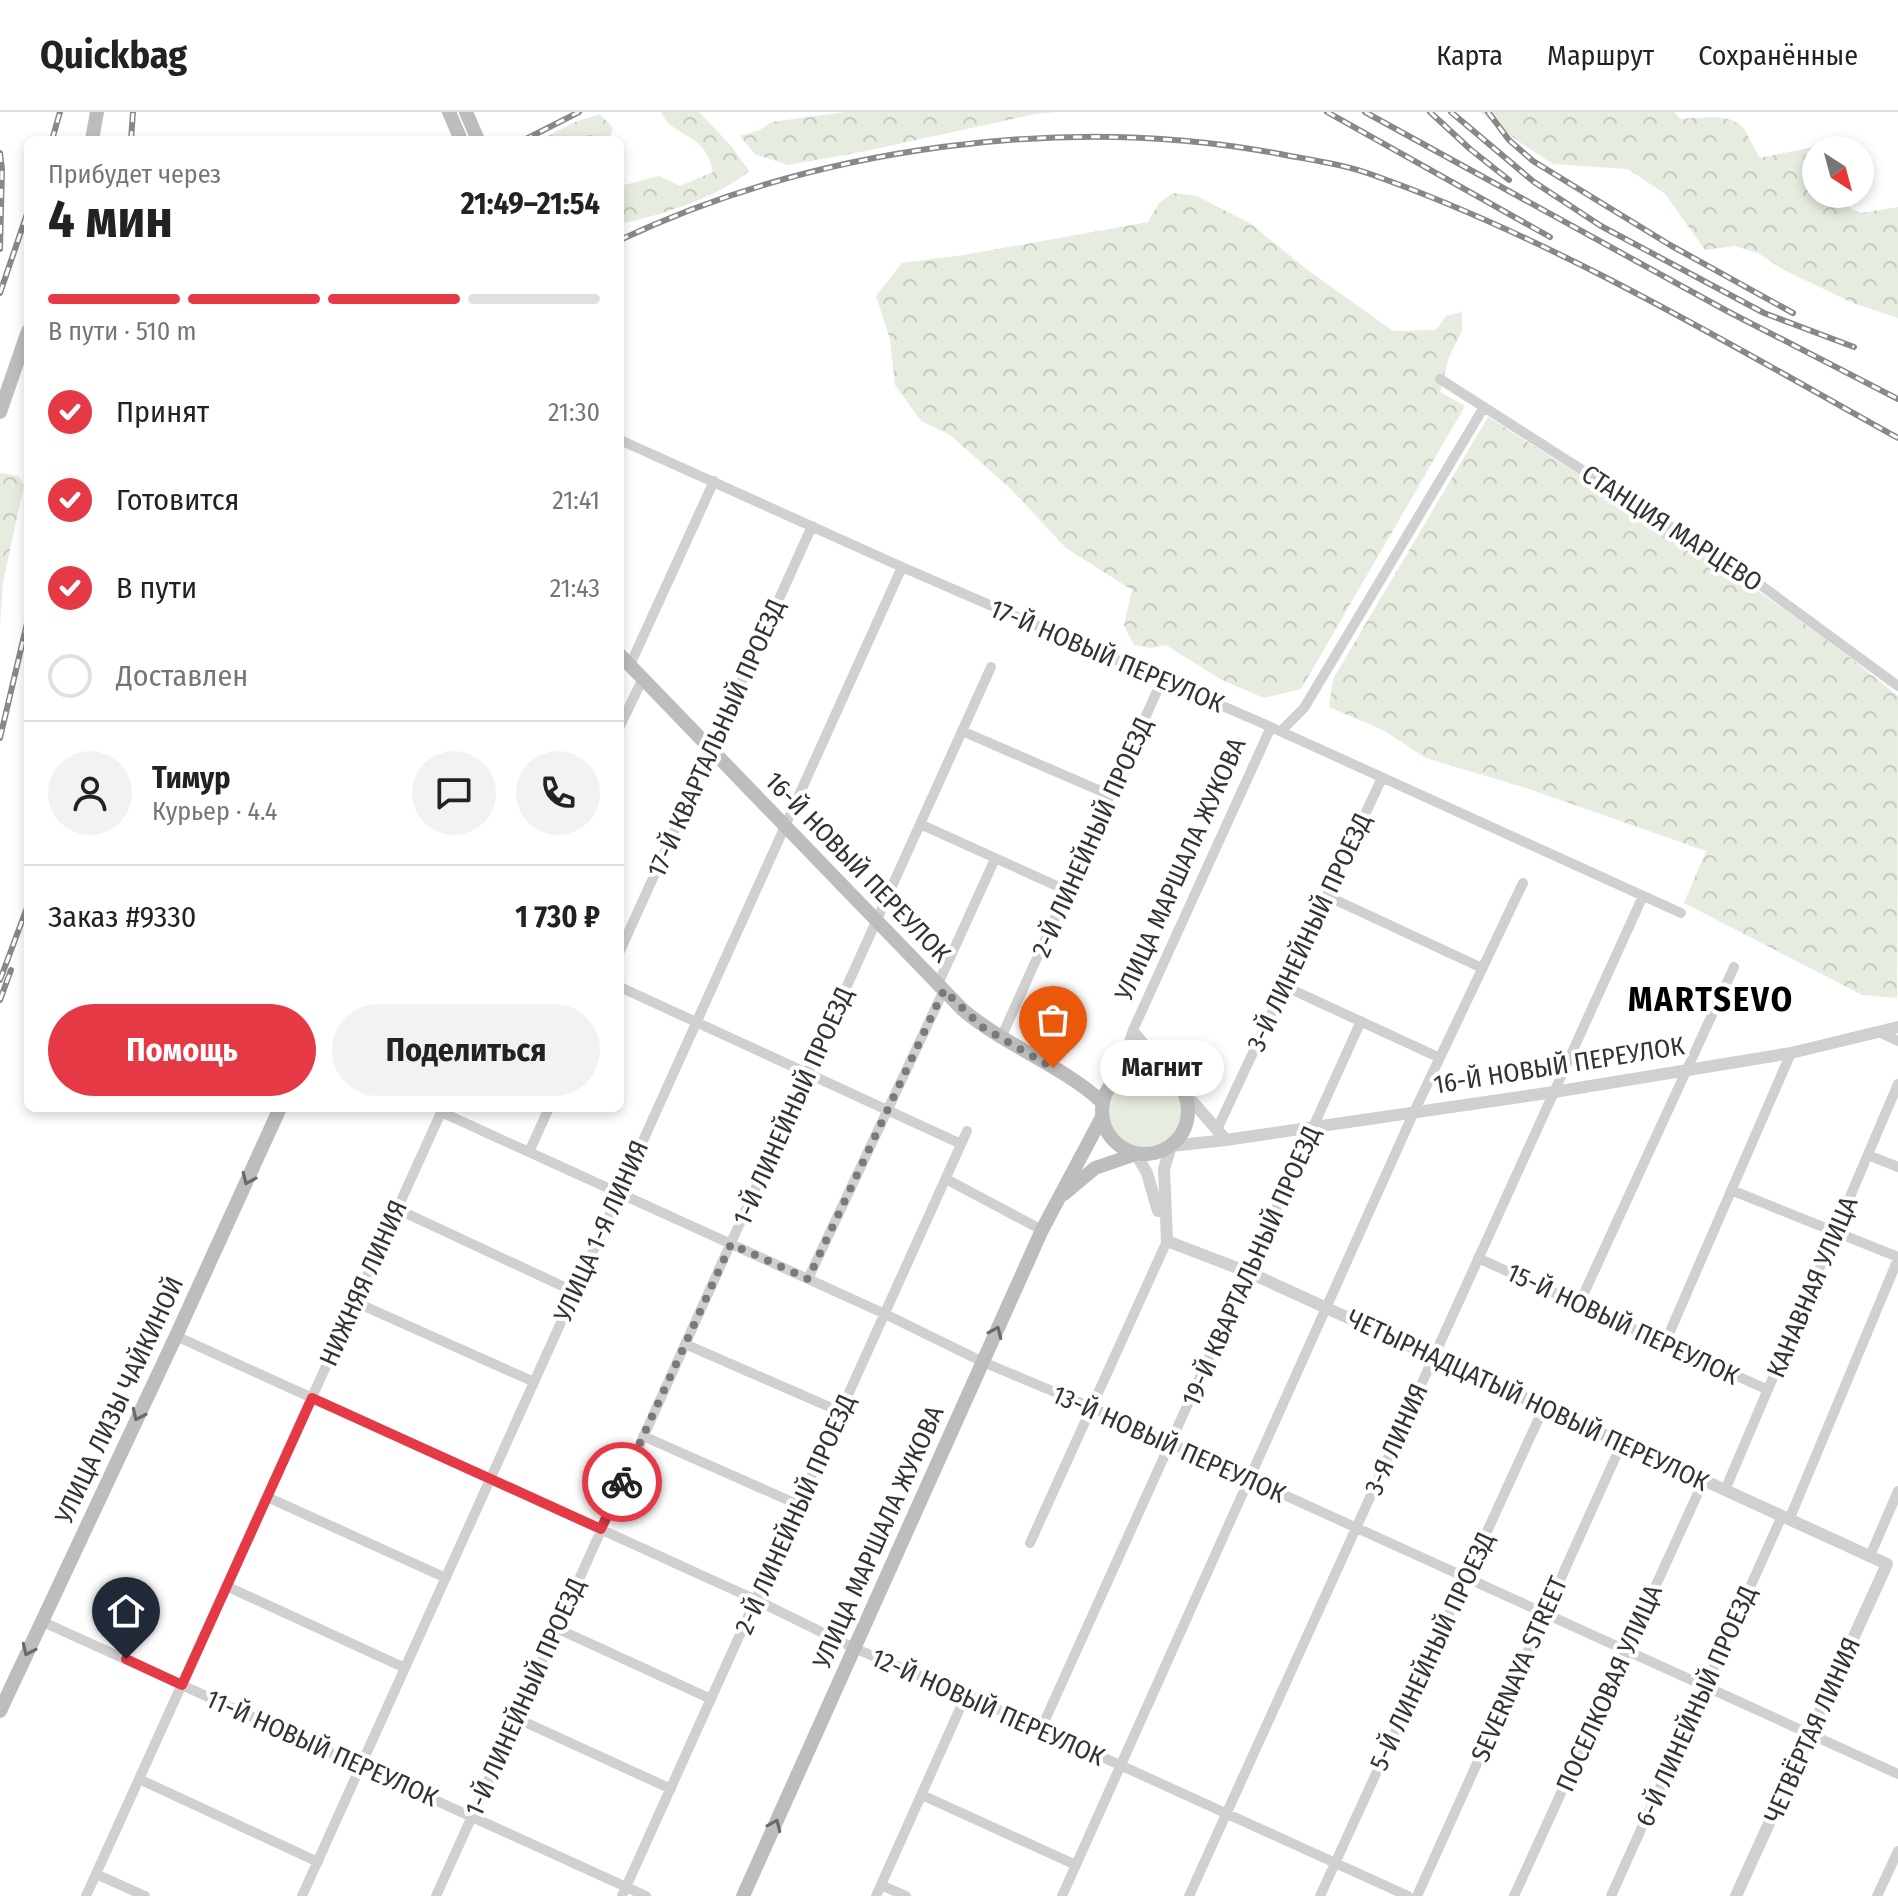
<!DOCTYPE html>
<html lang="ru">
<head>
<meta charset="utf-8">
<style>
  :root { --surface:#fff; --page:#f2f2f2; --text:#222; --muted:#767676; --line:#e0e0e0; --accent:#e63946 }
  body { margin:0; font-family:"Fira Sans Condensed",sans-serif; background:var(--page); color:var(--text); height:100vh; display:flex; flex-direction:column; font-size:30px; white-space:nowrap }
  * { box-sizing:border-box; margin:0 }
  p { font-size:26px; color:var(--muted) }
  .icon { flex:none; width:44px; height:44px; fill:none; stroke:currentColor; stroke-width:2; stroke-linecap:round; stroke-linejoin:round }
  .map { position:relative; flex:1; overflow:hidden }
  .panel { position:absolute; left:24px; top:24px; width:600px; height:976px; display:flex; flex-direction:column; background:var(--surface); border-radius:12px; box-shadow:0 4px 12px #0003 }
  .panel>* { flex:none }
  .needle { width:52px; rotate:144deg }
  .fabs { position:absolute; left:1802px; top:24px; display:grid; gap:16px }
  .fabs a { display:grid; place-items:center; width:72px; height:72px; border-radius:50%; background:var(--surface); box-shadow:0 4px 12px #0003; font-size:40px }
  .pin { position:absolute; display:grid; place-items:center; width:68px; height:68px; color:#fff; margin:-82px -34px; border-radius:50% 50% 50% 0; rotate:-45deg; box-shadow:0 0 8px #0007 }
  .pin .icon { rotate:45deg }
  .courier { position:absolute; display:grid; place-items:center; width:80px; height:80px; margin:-40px; border:6px solid #e63946; border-radius:50%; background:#fff; color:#222; box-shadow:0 2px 10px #0007 }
  .bubble { position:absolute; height:56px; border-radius:28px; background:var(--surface); box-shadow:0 4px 12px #0003; font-size:26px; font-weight:700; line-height:56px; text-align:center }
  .summary em { font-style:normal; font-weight:700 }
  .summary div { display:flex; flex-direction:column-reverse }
  .summary { display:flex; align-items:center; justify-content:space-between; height:136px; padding:0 24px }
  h1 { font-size:52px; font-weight:700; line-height:60px }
  .bar { display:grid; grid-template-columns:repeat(4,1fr); gap:12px 8px; align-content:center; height:96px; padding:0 24px }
  .bar i { height:10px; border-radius:6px; background:var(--line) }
  .bar .selected { background:var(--accent) }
  .bar p { grid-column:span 4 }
  .line { display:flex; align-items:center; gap:20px; padding:0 24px; border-top:2px solid var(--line) }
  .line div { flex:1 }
  .round { display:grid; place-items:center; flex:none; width:84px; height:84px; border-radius:42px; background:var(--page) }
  ol { padding:0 24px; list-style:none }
  li { display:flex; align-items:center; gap:24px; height:88px }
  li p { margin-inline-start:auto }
  li .icon { padding:8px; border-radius:50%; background:var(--accent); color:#fff; stroke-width:4 }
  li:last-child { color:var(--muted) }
  li i { width:44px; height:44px; border:4px solid var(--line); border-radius:50% }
  .button { display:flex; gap:16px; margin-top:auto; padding:16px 24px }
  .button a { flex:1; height:92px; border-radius:48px; background:var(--accent); color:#fff; font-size:32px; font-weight:700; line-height:92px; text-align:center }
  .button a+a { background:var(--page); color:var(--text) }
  header { display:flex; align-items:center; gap:48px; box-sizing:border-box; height:112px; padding:0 40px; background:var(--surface); border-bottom:2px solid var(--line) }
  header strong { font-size:38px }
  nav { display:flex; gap:44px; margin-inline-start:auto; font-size:28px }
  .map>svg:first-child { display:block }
</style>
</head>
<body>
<header>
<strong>Quickbag</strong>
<nav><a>Карта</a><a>Маршрут</a><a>Сохранённые</a></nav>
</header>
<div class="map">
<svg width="1898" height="1784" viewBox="0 0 1898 1784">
  <defs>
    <pattern id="forest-crowns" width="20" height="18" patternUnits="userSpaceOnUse" patternTransform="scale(2)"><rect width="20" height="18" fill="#e6ecdf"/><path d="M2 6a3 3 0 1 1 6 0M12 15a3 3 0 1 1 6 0" fill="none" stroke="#c6cbc0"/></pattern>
  </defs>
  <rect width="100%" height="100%" fill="#fff"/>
  <!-- green -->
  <path fill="#e6ecdf" d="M1108 999a37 37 0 1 1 74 0a37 37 0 1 1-74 0Z"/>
  <!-- forest -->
  <path fill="url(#forest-crowns)" d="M 661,0 L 699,0 L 732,35 L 749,59 C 719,85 659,104 620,112 L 620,74 L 659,64 L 680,74 L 713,60 C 705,18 674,28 661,0 Z
    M 846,0 L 1055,0 L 1035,2 L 866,39 L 788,53 L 755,42 L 740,24 L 760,18 L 771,10 Z
    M 1480,0 L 1674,0 L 1681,7 C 1700,6 1732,0 1744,17 C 1750,26 1754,37 1760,46 L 1823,33 L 1825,38 L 1816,38 L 1816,82 L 1833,82 L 1835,89 L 1861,101 L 1898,95 L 1898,206 L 1853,191 L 1784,158 L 1758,141 L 1735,134 L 1705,138 L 1665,82 L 1628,57 L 1553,52 L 1522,32 Z
    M 600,2 L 613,16 L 609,28 L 547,28 L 548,24 L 575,10 Z
    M 1173,81 L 1197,84 L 1251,112 L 1306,157 L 1393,219 L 1436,218 L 1446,204 L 1462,200 L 1462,219 L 1449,245 L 1440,280 L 1465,294 L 1301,577 L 1264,586 L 1222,568 L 1166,533 L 1151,536 L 1134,533 L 1124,513 L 1132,478 L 1066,436 L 1011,377 L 950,323 L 921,309 L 895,273 L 890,227 L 876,184 L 902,151 L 964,143 L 1148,110 L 1159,91 Z
    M 1488,305 C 1628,394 1770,478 1898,584 L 1897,886 L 1862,883 L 1684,791 L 1706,739 L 1529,677 L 1426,646 L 1383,618 L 1329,595 L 1333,567 Z
    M 0,361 L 18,364 L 24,373 L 3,470 L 0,513 Z"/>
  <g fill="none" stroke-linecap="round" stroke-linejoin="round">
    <!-- minor -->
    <path stroke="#d0d0d0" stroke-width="10" d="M 1440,267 L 1751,466 L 1898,574
      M 620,328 L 902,455 L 1271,615 L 1681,801
      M 630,553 L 714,369
      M 620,614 L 643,566
      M 962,619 L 1110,683
      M 1281,619 L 1304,596 L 1484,295
      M 920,712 L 1068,779
      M 1327,784 L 1482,856
      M 620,839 L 812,414
      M 938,872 L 995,747
      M 1284,874 L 1440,946
      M 620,875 L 961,1032
      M 1133,918 L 1170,963
      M 1881,921 L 1898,929
      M 1001,926 L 1162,568
      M 1117,965 L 1133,918 L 1271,615
      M 441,1000 L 885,1202 L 983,1250 L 1093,1296 L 1898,1662
      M 1212,1013 L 1219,1013 L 1382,666
      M 529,1040 L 549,996
      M 1868,1043 L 1898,1055
      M 946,1067 L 1042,1118
      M 1731,1078 L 1898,1145
      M 397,1097 L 573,1179
      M 1478,1146 L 1768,1278
      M 808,1167 L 944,878
      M 355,1190 L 534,1270
      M 1579,1192 L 1734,855
      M 176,1224 L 756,1488 L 854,1536 L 966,1583 L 1408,1784
      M 1665,1231 L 1791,941
      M 685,1232 L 841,1300
      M 643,1324 L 799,1393
      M 1725,1378 L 1898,972
      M 267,1385 L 446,1466
      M 1789,1408 L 1898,1147
      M 1030,1431 L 1167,1129
      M 1870,1444 L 1898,1379
      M 226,1474 L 405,1556
      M 41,1509 L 646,1784
      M 556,1516 L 711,1587
      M 516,1606 L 671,1677
      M 1041,1617 L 1361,909
      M 139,1667 L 318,1750
      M 922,1683 L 1076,1753
      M 96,1762 L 145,1784
      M 881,1773 L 906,1784
      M 86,1784 L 443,996
      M 302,1784 L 902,455
      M 436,1784 L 991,555
      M 622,1784 L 967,1019
      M 876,1784 L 966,1583
      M 1062,1784 L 1414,1000 L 1523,771
      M 1189,1784 L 1643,784
      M 1320,1784 L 1544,1295
      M 1417,1784 L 1622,1331
      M 1514,1784 L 1704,1368
      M 1611,1784 L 1782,1404
      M 1877,1784 L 1898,1739"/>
    <!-- tertiary -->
    <path stroke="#d0d0d0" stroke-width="12" d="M 1185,981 L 1226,1028
      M 1136,1042 L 1147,1061 L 1158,1099
      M 1167,1129 L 1248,1160 L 1887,1452 L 1736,1784
      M 1167,1129 L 1164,1057 L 1171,1034 L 1226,1028 L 1554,980 L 1791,941 L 1898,915"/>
    <!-- secondary -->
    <path stroke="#bdbdbd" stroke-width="14" d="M 449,0 L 461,28
      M 466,0 L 478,28
      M 92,28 L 97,0
      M 0,300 L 28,219
      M 620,543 L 962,897 C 1005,934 1060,952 1102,990
      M1102 999a43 43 0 1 1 86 0a43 43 0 1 1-86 0Z
      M 1064,1082 L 1095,1056 L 1136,1042
      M 0,1599 L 176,1224 L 280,996
      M 743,1784 L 1042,1118 L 1102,1005"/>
    <defs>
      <path id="rail" d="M 1327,0 L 1550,125
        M 1365,0 L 1727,199 L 1898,287
        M 1430,0 L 1470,37 L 1509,68
        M 1451,0 L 1534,70 L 1601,114 L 1764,201 L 1854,235
        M 1488,0 L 1509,28 L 1533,49 L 1670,133 L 1793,201
        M 52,28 L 60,0
        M 131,28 L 133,0
        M 524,28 L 579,0
        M 0,41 L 2,57 L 0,137
        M 620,128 C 816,35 1067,1 1280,42 C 1311,48 1343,52 1373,63 C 1558,129 1727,231 1898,326
        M 0,181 L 28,99
        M 0,626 L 28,507
        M 0,868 L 28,793
        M 0,888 L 11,858"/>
    </defs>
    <!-- rail casing -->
    <use href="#rail" stroke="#888" stroke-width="6"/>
    <!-- rail -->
    <use href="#rail" stroke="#fff" stroke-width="3" stroke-dasharray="9" stroke-linecap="butt"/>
  </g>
  <!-- one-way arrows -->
  <defs><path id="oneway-chevron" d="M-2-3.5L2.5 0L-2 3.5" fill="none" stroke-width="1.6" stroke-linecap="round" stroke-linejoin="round" transform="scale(2)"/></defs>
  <g stroke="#6a6a6a">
    <use href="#oneway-chevron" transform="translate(248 1067) rotate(114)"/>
    <use href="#oneway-chevron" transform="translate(996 1220) rotate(-66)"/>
    <use href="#oneway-chevron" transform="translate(138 1303) rotate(115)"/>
    <use href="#oneway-chevron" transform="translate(28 1538) rotate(115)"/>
    <use href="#oneway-chevron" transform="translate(775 1713) rotate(-66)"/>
  </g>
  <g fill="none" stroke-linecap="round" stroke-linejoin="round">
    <!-- done -->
    <path stroke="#7a7a7a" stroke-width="8" stroke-dasharray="0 14.4" d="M 622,1370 L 731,1132 L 808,1167 L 944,878 L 982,915 L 1053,956"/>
    <!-- route -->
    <path stroke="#e63946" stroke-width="10" d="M 126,1547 L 182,1573 L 312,1286 L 601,1417 L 622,1370"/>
  </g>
  <g text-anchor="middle" stroke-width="8" stroke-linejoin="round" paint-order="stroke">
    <!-- street labels -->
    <g font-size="26" fill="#333" stroke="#fff">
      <text transform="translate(1672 416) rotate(33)" y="9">СТАНЦИЯ МАРЦЕВО</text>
      <text transform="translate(1107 544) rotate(23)" y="9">17-Й НОВЫЙ ПЕРЕУЛОК</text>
      <text transform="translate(716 626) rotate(-66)" y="9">17-Й КВАРТАЛЬНЫЙ ПРОЕЗД</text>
      <text transform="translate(1092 725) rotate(-66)" y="9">2-Й ЛИНЕЙНЫЙ ПРОЕЗД</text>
      <text transform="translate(858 755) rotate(46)" y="9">16-Й НОВЫЙ ПЕРЕУЛОК</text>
      <text transform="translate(1180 757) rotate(-66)" y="9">УЛИЦА МАРШАЛА ЖУКОВА</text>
      <text transform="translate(1309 820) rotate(-65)" y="9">3-Й ЛИНЕЙНЫЙ ПРОЕЗД</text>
      <text transform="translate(1559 953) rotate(-9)" y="9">16-Й НОВЫЙ ПЕРЕУЛОК</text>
      <text transform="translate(793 994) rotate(-66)" y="9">1-Й ЛИНЕЙНЫЙ ПРОЕЗД</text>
      <text transform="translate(601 1119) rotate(-66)" y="9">УЛИЦА 1-Я ЛИНИЯ</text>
      <text transform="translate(1251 1154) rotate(-66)" y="9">19-Й КВАРТАЛЬНЫЙ ПРОЕЗД</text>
      <text transform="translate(363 1171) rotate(-66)" y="9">НИЖНЯЯ ЛИНИЯ</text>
      <text transform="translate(1812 1175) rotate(-67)" y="9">КАНАВНАЯ УЛИЦА</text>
      <text transform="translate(1623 1212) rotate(25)" y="9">15-Й НОВЫЙ ПЕРЕУЛОК</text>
      <text transform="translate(119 1288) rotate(-65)" y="9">УЛИЦА ЛИЗЫ ЧАЙКИНОЙ</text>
      <text transform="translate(1528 1288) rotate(25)" y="9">ЧЕТЫРНАДЦАТЫЙ НОВЫЙ ПЕРЕУЛОК</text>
      <text transform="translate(1396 1327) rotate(-66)" y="9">3-Я ЛИНИЯ</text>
      <text transform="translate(1169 1332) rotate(24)" y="9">13-Й НОВЫЙ ПЕРЕУЛОК</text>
      <text transform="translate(795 1402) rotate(-66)" y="9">2-Й ЛИНЕЙНЫЙ ПРОЕЗД</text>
      <text transform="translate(878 1425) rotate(-66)" y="9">УЛИЦА МАРШАЛА ЖУКОВА</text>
      <text transform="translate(1432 1539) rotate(-65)" y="9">5-Й ЛИНЕЙНЫЙ ПРОЕЗД</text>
      <text transform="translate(1519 1557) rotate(-66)" y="9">SEVERNAYA STREET</text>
      <text transform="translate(1609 1576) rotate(-66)" y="9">ПОСЕЛКОВАЯ УЛИЦА</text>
      <text transform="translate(525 1585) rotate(-66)" y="9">1-Й ЛИНЕЙНЫЙ ПРОЕЗД</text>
      <text transform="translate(1696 1594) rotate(-66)" y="9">6-Й ЛИНЕЙНЫЙ ПРОЕЗД</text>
      <text transform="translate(988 1595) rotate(24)" y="9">12-Й НОВЫЙ ПЕРЕУЛОК</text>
      <text transform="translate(1812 1618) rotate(-66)" y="9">ЧЕТВЁРТАЯ ЛИНИЯ</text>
      <text transform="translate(322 1636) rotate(24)" y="9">11-Й НОВЫЙ ПЕРЕУЛОК</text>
    </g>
    <!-- district labels -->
    <g font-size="34" font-weight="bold" letter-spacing="2" fill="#000" stroke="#fff">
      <text x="1711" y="899">MARTSEVO</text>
    </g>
  </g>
</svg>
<div class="fabs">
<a><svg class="needle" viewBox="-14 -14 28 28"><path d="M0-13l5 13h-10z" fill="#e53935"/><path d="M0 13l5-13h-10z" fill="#767676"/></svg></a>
</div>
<div class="pin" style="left:1053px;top:956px;background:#ea580c"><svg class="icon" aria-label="bag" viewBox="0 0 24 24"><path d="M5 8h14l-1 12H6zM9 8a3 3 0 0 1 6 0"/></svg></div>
<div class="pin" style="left:126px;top:1547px;background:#1f2937"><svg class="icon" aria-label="home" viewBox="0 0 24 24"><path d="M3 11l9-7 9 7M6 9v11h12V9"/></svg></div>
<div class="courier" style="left:622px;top:1370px"><svg class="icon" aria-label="bike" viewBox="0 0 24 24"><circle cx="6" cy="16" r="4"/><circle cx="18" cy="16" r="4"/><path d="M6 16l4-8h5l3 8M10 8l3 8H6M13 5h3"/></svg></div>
<div class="bubble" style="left:1100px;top:928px;width:124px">Магнит</div>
<section class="panel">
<div class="summary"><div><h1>4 мин</h1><p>Прибудет через</p></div><em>21:49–21:54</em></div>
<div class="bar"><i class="selected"></i><i class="selected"></i><i class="selected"></i><i></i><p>В пути · 510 m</p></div>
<ol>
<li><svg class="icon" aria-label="check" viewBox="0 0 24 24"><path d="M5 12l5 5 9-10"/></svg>Принят<p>21:30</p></li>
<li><svg class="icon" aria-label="check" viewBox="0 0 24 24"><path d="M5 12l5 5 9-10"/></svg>Готовится<p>21:41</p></li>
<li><svg class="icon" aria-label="check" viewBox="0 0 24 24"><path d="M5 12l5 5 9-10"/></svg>В пути<p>21:43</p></li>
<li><i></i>Доставлен</li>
</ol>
<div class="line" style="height:144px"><a class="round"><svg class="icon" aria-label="person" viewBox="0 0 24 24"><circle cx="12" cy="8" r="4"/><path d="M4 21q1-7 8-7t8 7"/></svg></a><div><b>Тимур</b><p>Курьер · 4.4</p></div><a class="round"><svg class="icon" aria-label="chat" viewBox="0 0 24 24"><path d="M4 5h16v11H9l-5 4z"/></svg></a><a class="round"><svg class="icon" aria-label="phone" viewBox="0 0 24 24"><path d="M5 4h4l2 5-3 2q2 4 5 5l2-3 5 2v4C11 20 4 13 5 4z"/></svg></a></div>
<div class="line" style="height:104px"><div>Заказ #9330</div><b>1 730 ₽</b></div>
<div class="button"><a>Помощь</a><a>Поделиться</a></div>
</section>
</div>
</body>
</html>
